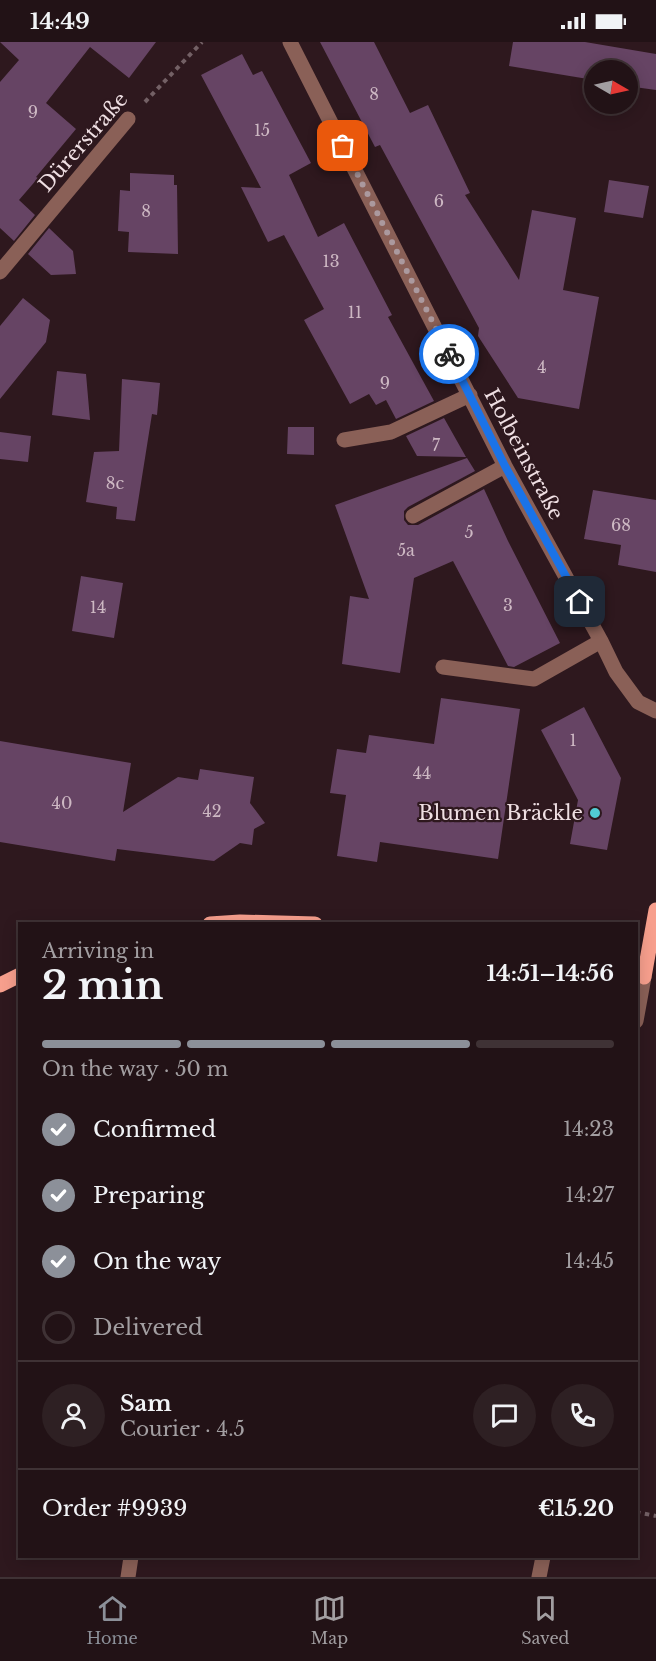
<!DOCTYPE html>
<html lang="en">
<head>
<meta charset="utf-8">
<style>
  :root { --surface:#221216; --page:#2e2023; --text:#f1f3f6; --muted:#a29ea1; --line:#3f3235; --accent:#8c9099 }
  body { margin:0; font-family:"Libre Baskerville",serif; background:var(--page); color:var(--text); height:100vh; display:flex; flex-direction:column; font-size:22px; white-space:nowrap }
  * { box-sizing:border-box; margin:0 }
  p { font-size:20px; color:var(--muted) }
  .icon { flex:none; width:33px; height:33px; fill:none; stroke:currentColor; stroke-width:2; stroke-linecap:round; stroke-linejoin:round }
  .map { position:relative; flex:1; overflow:hidden }
  .sheet { position:absolute; left:18px; top:880px; width:620px; height:636px; display:flex; flex-direction:column; background:var(--surface); border-radius:0px; box-shadow:0 3px 15px #0003,0 0 0 2px var(--line) }
  .sheet>* { flex:none }
  .needle { width:39px; rotate:99deg }
  .buttons { position:absolute; left:584px; top:18px; display:grid; gap:12px }
  .buttons a { display:grid; place-items:center; width:54px; height:54px; border-radius:50%; background:var(--surface); box-shadow:0 3px 15px #0003,0 0 0 2px var(--line); font-size:30px }
  .pin { position:absolute; display:grid; place-items:center; width:51px; height:51px; color:#fff; margin:-26px; border-radius:12px; box-shadow:0 3px 9px #0006 }
  .courier { position:absolute; display:grid; place-items:center; width:60px; height:60px; margin:-30px; border:4px solid #1a73e8; border-radius:50%; background:#fff; color:#222; box-shadow:0 2px 8px #0007 }
  .head em { font-style:normal; font-weight:700 }
  .head div { display:flex; flex-direction:column-reverse }
  .head { display:flex; align-items:center; justify-content:space-between; height:102px; padding:0 24px }
  h1 { font-size:39px; font-weight:700; line-height:45px }
  .bar { display:grid; grid-template-columns:repeat(4,1fr); gap:9px 6px; align-content:center; height:72px; padding:0 24px }
  .bar i { height:8px; border-radius:4px; background:var(--line) }
  .bar .current { background:var(--accent) }
  .bar p { grid-column:span 4 }
  .line { display:flex; align-items:center; gap:15px; padding:0 24px; border-top:2px solid var(--line) }
  .line div { flex:1 }
  .round { display:grid; place-items:center; flex:none; width:63px; height:63px; border-radius:32px; background:var(--page) }
  ol { padding:0 24px; list-style:none }
  li { display:flex; align-items:center; gap:18px; height:66px }
  li p { margin-inline-start:auto }
  li .icon { padding:6px; border-radius:50%; background:var(--accent); color:#fff; stroke-width:4 }
  li:last-child { color:var(--muted) }
  li i { width:33px; height:33px; border:3px solid var(--line); border-radius:50% }
  .status { display:flex; justify-content:space-between; align-items:center; height:42px; padding:0 30px; background:var(--surface); direction:ltr }
  .status svg { height:16px; fill:currentColor }
  .tabs { display:flex; justify-content:space-around; align-items:center; height:84px; border-top:2px solid var(--line); background:var(--surface); font-size:16px; color:var(--muted) }
  .tabs a { display:grid; justify-items:center; gap:3px }
  .tabs .current { color:var(--accent) }
  .map>svg:first-child { display:block }
</style>
</head>
<body>
<div class="status"><b>14:49</b><svg viewBox="0 0 49 12"><path d="M0 12V9h3v3zM5 12V6h3v6zM10 12V3h3v9zM15 12V0h3v12zM26 1h20v11H26zM47 4h2v5h-2z"/></svg></div>
<div class="map">
<svg width="656" height="1535" viewBox="0 0 656 1535">
  <rect width="100%" height="100%" fill="#2e181e"/>
  <!-- building -->
  <path fill="#664464" d="M 0,0 L 156,0 L 129,36 L 90,5 L 46,61 L 76,87 L 36,135 L 38,136 L 19,158 L 35,173 L 14,199 L 0,186 L 0,40 L 19,18 Z
    M 320,0 L 374,0 L 410,71 L 428,63 L 470,151 L 465,153 L 519,238 L 532,168 L 576,176 L 563,248 L 599,255 L 579,367 L 518,356 L 478,294 L 479,286 L 380,103 L 375,105 Z
    M 513,0 L 585,0 L 656,12 L 656,48 L 627,44 L 627,28 L 594,28 L 594,38 L 509,24 Z
    M 242,12 L 253,33 L 262,29 L 311,121 L 289,133 L 318,195 L 344,181 L 392,273 L 388,275 L 434,359 L 396,377 L 386,358 L 376,363 L 369,352 L 350,362 L 304,278 L 324,267 L 284,193 L 268,200 L 241,145 L 261,146 L 201,33 Z
    M 130,131 L 174,133 L 174,143 L 177,143 L 178,212 L 128,210 L 129,190 L 118,189 L 120,148 L 130,149 Z
    M 609,138 L 649,144 L 643,176 L 604,170 Z
    M 49,186 L 73,209 L 76,232 L 51,233 L 28,212 Z
    M 23,256 L 50,278 L 46,300 L 0,357 L 0,284 Z
    M 57,329 L 86,332 L 90,378 L 52,373 Z
    M 122,337 L 160,341 L 157,373 L 152,372 L 135,479 L 116,477 L 117,465 L 86,460 L 94,410 L 119,409 Z
    M 444,376 L 466,415 L 417,414 L 406,394 Z
    M 288,385 L 314,385 L 314,413 L 287,412 Z
    M 0,390 L 31,394 L 28,420 L 0,417 Z
    M 467,416 L 475,429 L 408,465 L 404,469 L 404,478 L 408,483 L 418,483 L 484,447 L 508,499 L 560,601 L 514,625 L 508,624 L 453,519 L 414,536 L 400,631 L 342,622 L 350,554 L 369,557 L 335,463 Z
    M 593,448 L 656,458 L 656,530 L 618,523 L 621,503 L 584,497 Z
    M 81,534 L 123,541 L 114,596 L 72,589 Z
    M 441,656 L 520,667 L 498,817 L 380,800 L 377,820 L 337,814 L 346,753 L 330,751 L 337,707 L 366,711 L 369,693 L 434,702 Z
    M 584,665 L 621,736 L 607,808 L 570,802 L 578,758 L 541,688 Z
    M 0,699 L 131,721 L 123,770 L 178,735 L 198,738 L 200,727 L 254,735 L 250,761 L 265,781 L 254,787 L 252,803 L 240,801 L 214,819 L 117,807 L 115,819 L 0,800 Z"/>
  <g fill="none" stroke-linecap="round" stroke-linejoin="round">
    <!-- path -->
    <path stroke="#736065" stroke-width="4" stroke-dasharray="4.5 4.5" stroke-linecap="butt" d="M 145,60 L 202,0
      M 636,1470 L 656,1474"/>
    <!-- minor -->
    <path stroke="#8a6057" stroke-width="15" d="M 290,0 L 505,424 L 601,599 L 616,630 L 638,660 L 656,669
      M 0,230 L 128,77
      M 344,398 L 391,390 L 470,353
      M 413,474 L 505,424
      M 443,625 L 534,637 L 601,599
      M 636,979 L 644,935
      M 128,1535 L 131,1515
      M 539,1535 L 543,1515"/>
    <!-- major -->
    <path stroke="#f79f8d" stroke-width="15" d="M 210,882 L 240,880 L 315,882
      M 644,935 L 656,868
      M 0,943 L 20,933"/>
  </g>
  <g fill="none" stroke-linecap="round" stroke-linejoin="round">
    <!-- done -->
    <path stroke="#ab999e" stroke-width="6" stroke-dasharray="0 10.8" d="M 343,104 L 449,312"/>
    <!-- route -->
    <path stroke="#1a73e8" stroke-width="8" d="M 449,312 L 505,424 L 580,560"/>
  </g>
  <!-- markers -->
  <circle fill="#51ccd4" stroke="#2e181e" stroke-width="2" cx="595" cy="771" r="6"/>
  <g text-anchor="middle" stroke-width="4.5" stroke-linejoin="round" paint-order="stroke">
    <!-- number labels -->
    <g font-size="16" fill="#cdb8c3">
      <text x="374" y="58">8</text>
      <text x="33" y="76">9</text>
      <text x="262" y="94">15</text>
      <text x="439" y="165">6</text>
      <text x="146" y="175">8</text>
      <text x="331" y="225">13</text>
      <text x="355" y="276">11</text>
      <text x="542" y="331">4</text>
      <text x="385" y="347">9</text>
      <text x="436" y="409">7</text>
      <text x="115" y="447">8c</text>
      <text x="621" y="489">68</text>
      <text x="469" y="496">5</text>
      <text x="406" y="514">5a</text>
      <text x="508" y="569">3</text>
      <text x="98" y="571">14</text>
      <text x="573" y="704">1</text>
      <text x="422" y="737">44</text>
      <text x="62" y="767">40</text>
      <text x="212" y="775">42</text>
    </g>
    <!-- street labels -->
    <g font-size="20" fill="#efdfe3" stroke="#2e181e">
      <text transform="translate(83 100) rotate(-49)" y="7">Dürerstraße</text>
      <text transform="translate(524 412) rotate(62)" y="7">Holbeinstraße</text>
    </g>
    <!-- poi labels -->
    <g font-size="20" fill="#efdfe3" stroke="#2e181e" text-anchor="end">
      <text x="583" y="778">Blumen Bräckle</text>
    </g>
  </g>
</svg>
<div class="buttons">
<a><svg class="needle" viewBox="-14 -14 28 28"><path d="M0-13l5 13h-10z" fill="#e53935"/><path d="M0 13l5-13h-10z" fill="#a29ea1"/></svg></a>
</div>
<div class="pin" style="left:343px;top:104px;background:#ea580c"><svg class="icon" aria-label="bag" viewBox="0 0 24 24"><path d="M5 8h14l-1 12H6zM9 8a3 3 0 0 1 6 0"/></svg></div>
<div class="pin" style="left:580px;top:560px;background:#1f2937"><svg class="icon" aria-label="home" viewBox="0 0 24 24"><path d="M3 11l9-7 9 7M6 9v11h12V9"/></svg></div>
<div class="courier" style="left:449px;top:312px"><svg class="icon" aria-label="bike" viewBox="0 0 24 24"><circle cx="6" cy="16" r="4"/><circle cx="18" cy="16" r="4"/><path d="M6 16l4-8h5l3 8M10 8l3 8H6M13 5h3"/></svg></div>
<section class="sheet">
<div class="head"><div><h1>2 min</h1><p>Arriving in</p></div><em>14:51–14:56</em></div>
<div class="bar"><i class="current"></i><i class="current"></i><i class="current"></i><i></i><p>On the way · 50 m</p></div>
<ol>
<li><svg class="icon" aria-label="check" viewBox="0 0 24 24"><path d="M5 12l5 5 9-10"/></svg>Confirmed<p>14:23</p></li>
<li><svg class="icon" aria-label="check" viewBox="0 0 24 24"><path d="M5 12l5 5 9-10"/></svg>Preparing<p>14:27</p></li>
<li><svg class="icon" aria-label="check" viewBox="0 0 24 24"><path d="M5 12l5 5 9-10"/></svg>On the way<p>14:45</p></li>
<li><i></i>Delivered</li>
</ol>
<div class="line" style="height:108px"><a class="round"><svg class="icon" aria-label="person" viewBox="0 0 24 24"><circle cx="12" cy="8" r="4"/><path d="M4 21q1-7 8-7t8 7"/></svg></a><div><b>Sam</b><p>Courier · 4.5</p></div><a class="round"><svg class="icon" aria-label="chat" viewBox="0 0 24 24"><path d="M4 5h16v11H9l-5 4z"/></svg></a><a class="round"><svg class="icon" aria-label="phone" viewBox="0 0 24 24"><path d="M5 4h4l2 5-3 2q2 4 5 5l2-3 5 2v4C11 20 4 13 5 4z"/></svg></a></div>
<div class="line" style="height:78px"><div>Order #9939</div><b>€15.20</b></div>
</section>
</div>
<nav class="tabs">
<a class="current"><svg class="icon" aria-label="home" viewBox="0 0 24 24"><path d="M3 11l9-7 9 7M6 9v11h12V9"/></svg>Home</a>
<a><svg class="icon" aria-label="map" viewBox="0 0 24 24"><path d="M3 6l6-2 6 2 6-2v14l-6 2-6-2-6 2zM9 4v14M15 6v14"/></svg>Map</a>
<a><svg class="icon" aria-label="saved" viewBox="0 0 24 24"><path d="M7 4h10v16l-5-4-5 4z"/></svg>Saved</a>
</nav>
</body>
</html>
